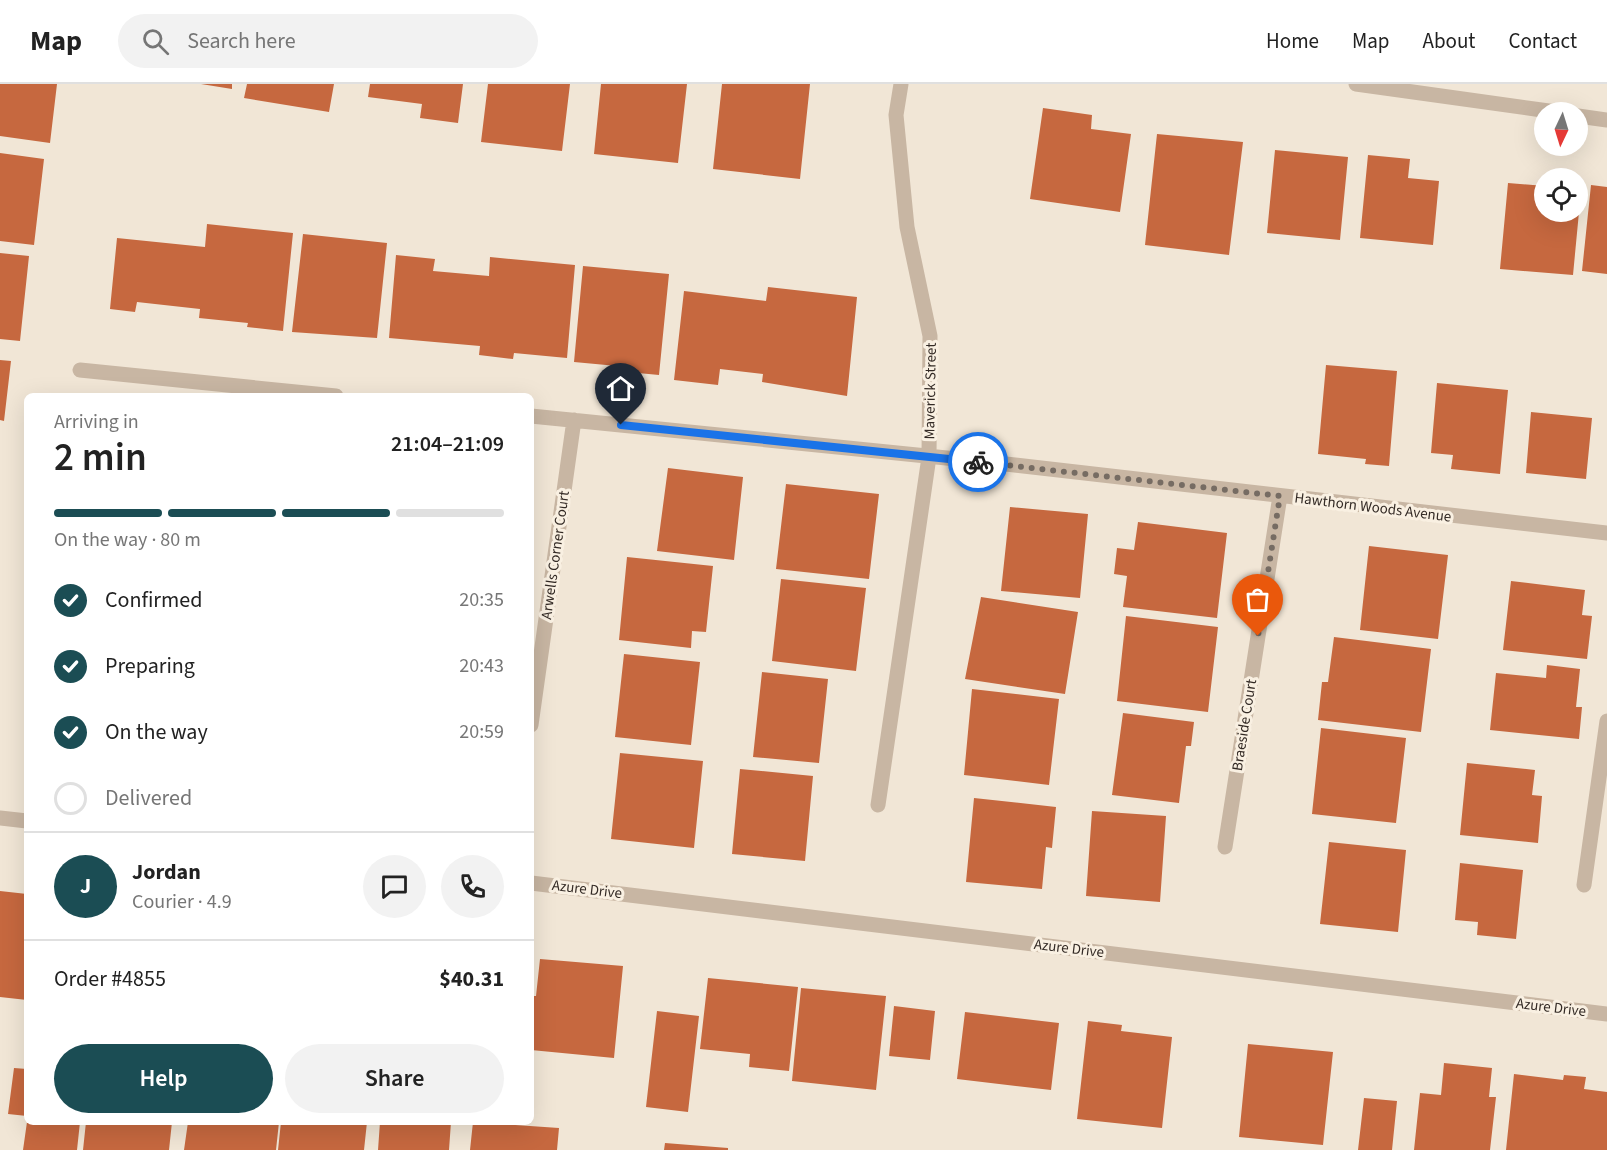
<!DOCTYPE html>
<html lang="en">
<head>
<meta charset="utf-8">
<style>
  :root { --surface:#fff; --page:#f2f2f2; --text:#222; --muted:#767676; --line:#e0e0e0; --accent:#1b4d54 }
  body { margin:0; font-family:"Source Sans 3",sans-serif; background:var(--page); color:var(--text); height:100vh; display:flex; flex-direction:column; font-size:22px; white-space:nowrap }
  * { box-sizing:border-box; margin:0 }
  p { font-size:20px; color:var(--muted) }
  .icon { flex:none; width:33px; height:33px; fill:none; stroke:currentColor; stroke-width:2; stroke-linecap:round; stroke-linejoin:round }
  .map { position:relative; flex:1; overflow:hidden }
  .drawer { position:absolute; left:24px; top:309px; width:510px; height:732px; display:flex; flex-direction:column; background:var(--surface); border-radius:9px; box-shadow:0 6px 24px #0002 }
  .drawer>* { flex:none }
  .needle { width:39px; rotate:184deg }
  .tools { position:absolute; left:1534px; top:18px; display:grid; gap:12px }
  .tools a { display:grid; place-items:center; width:54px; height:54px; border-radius:50%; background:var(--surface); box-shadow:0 6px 24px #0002; font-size:30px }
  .pin { position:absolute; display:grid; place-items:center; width:51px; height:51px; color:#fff; margin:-62px -26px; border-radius:50% 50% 50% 0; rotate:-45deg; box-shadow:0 0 6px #0007 }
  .pin .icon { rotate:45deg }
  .courier { position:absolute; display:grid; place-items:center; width:60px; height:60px; margin:-30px; border:4px solid #1a73e8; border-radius:50%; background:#fff; color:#222; box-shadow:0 2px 8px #0007 }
  .summary em { font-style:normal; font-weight:600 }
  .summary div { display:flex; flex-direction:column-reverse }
  .summary { display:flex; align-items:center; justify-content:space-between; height:102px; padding:0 30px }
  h1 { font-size:39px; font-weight:600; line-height:45px }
  .bar { display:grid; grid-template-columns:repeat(4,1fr); gap:9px 6px; align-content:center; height:72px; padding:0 30px }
  .bar i { height:8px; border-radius:4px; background:var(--line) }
  .bar .active { background:var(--accent) }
  .bar p { grid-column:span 4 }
  .line { display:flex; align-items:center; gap:15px; padding:0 30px; border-top:2px solid var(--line) }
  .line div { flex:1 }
  .round { display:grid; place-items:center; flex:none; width:63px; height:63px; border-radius:32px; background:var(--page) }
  ol { padding:0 30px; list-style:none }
  li { display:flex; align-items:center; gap:18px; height:66px }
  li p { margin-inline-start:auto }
  li .icon { padding:6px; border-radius:50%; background:var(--accent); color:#fff; stroke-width:4 }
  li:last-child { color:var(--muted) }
  li i { width:33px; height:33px; border:3px solid var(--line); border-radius:50% }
  .action { display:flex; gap:12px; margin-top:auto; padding:12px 30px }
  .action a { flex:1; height:69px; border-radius:36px; background:var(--accent); color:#fff; font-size:24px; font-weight:600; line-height:69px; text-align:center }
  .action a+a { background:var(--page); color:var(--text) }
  header { display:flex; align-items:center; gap:36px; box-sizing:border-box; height:84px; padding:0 30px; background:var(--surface); border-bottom:2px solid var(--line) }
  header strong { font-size:28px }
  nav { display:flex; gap:33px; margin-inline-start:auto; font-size:21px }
  .search { width:420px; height:54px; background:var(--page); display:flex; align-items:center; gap:15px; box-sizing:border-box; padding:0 21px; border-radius:33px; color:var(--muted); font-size:22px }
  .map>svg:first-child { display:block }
</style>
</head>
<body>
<header>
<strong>Map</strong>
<div class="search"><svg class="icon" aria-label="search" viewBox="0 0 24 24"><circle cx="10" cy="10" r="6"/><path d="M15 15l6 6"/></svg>Search here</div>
<nav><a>Home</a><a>Map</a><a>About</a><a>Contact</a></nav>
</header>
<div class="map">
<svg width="1607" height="1066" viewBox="0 0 1607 1066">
  <rect width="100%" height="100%" fill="#f1e6d6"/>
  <!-- building -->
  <path fill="#c6683f" d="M 0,0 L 57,0 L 50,59 L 0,52 Z
    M 201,0 L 232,0 L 232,5 Z
    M 247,0 L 334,0 L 329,28 L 244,14 Z
    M 370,0 L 463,0 L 458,39 L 420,34 L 422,20 L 368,13 Z
    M 488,0 L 570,0 L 562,67 L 481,58 Z
    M 601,0 L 687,0 L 678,79 L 594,70 Z
    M 722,0 L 810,0 L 800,95 L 713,85 Z
    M 1043,24 L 1092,31 L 1091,45 L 1131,50 L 1120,128 L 1030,115 Z
    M 1157,50 L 1243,58 L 1229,171 L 1145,161 Z
    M 1275,66 L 1348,73 L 1340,156 L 1267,149 Z
    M 0,69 L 44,75 L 34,161 L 0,157 Z
    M 1368,71 L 1410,75 L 1408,94 L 1439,97 L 1433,161 L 1360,154 Z
    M 1508,99 L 1545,102 L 1545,128 L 1579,128 L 1573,191 L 1500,185 Z
    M 1591,101 L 1607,103 L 1607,190 L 1582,187 Z
    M 207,140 L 293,149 L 283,247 L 247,243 L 248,239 L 199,234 L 200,225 L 137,218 L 135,228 L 110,225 L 117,154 L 205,163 Z
    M 303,150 L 387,159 L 377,254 L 292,248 Z
    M 0,169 L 29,172 L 20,257 L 0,255 Z
    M 396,171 L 435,175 L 433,187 L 489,192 L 490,173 L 575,181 L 567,274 L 514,269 L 513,275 L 479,271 L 480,262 L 389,254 Z
    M 583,182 L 669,190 L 659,291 L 617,287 L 617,282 L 574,278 Z
    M 768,203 L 857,213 L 847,312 L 762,298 L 763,290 L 720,285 L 718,301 L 674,296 L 684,207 L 766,217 Z
    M 0,276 L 11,277 L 4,337 L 0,336 Z
    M 1326,281 L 1397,287 L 1389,382 L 1365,380 L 1366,375 L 1318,370 Z
    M 1437,299 L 1508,306 L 1500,390 L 1451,385 L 1453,371 L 1431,369 Z
    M 1531,328 L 1592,334 L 1586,395 L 1526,389 Z
    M 668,384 L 743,393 L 734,476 L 657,467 Z
    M 786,400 L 879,410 L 869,495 L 776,485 Z
    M 1010,423 L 1088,430 L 1080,514 L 1001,507 Z
    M 1138,438 L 1227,449 L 1217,534 L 1123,523 L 1127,492 L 1114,490 L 1117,464 L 1134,466 Z
    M 1369,462 L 1448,471 L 1438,555 L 1360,546 Z
    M 627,473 L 713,482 L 706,548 L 692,547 L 691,564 L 619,556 Z
    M 781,495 L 866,504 L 856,587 L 772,577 Z
    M 1511,497 L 1585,506 L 1582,531 L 1592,532 L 1587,575 L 1503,566 Z
    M 981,513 L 1078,528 L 1065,610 L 965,595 Z
    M 1126,532 L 1218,543 L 1208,628 L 1117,617 Z
    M 1334,553 L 1431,565 L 1421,648 L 1318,636 L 1322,598 L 1328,598 Z
    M 624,570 L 700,578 L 691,661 L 615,653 Z
    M 1547,581 L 1580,585 L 1576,623 L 1582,623 L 1579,655 L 1490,646 L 1496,589 L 1546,594 Z
    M 762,588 L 828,595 L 819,679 L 753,673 Z
    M 972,605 L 1059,615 L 1049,701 L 964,691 Z
    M 1123,629 L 1194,638 L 1191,662 L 1186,662 L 1179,719 L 1112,711 Z
    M 1321,644 L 1406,654 L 1396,739 L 1312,730 Z
    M 620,669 L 703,677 L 694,764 L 611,755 Z
    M 1467,679 L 1535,686 L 1532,711 L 1542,712 L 1538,759 L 1460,751 Z
    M 740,685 L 813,692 L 805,777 L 732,770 Z
    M 974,714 L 1056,723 L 1052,764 L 1046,763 L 1042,805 L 966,798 Z
    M 1092,727 L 1166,732 L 1160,818 L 1086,812 Z
    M 1329,758 L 1406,766 L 1398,848 L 1320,840 Z
    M 1460,779 L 1523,786 L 1516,855 L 1477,851 L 1478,838 L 1455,836 Z
    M 0,807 L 27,810 L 27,916 L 0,913 Z
    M 540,875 L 623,882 L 614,974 L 531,966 L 531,912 L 536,912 Z
    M 708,894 L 798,903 L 789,987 L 749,983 L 750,970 L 700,965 Z
    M 801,904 L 886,912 L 876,1006 L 792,997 Z
    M 894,922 L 935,927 L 930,976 L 889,972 Z
    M 657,927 L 699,932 L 688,1028 L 646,1023 Z
    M 965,928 L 1059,939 L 1051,1006 L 957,995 Z
    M 1088,937 L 1122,941 L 1121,947 L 1172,953 L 1162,1044 L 1077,1035 Z
    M 1248,960 L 1333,968 L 1323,1061 L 1239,1053 Z
    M 1444,979 L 1492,984 L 1489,1013 L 1496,1013 L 1490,1066 L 1414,1066 L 1420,1009 L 1441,1011 Z
    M 14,984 L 27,985 L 27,1032 L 8,1030 Z
    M 1514,990 L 1563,996 L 1564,991 L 1586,993 L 1584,1005 L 1607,1008 L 1607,1066 L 1506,1066 Z
    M 1364,1014 L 1397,1017 L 1392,1066 L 1358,1066 Z
    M 27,1038 L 80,1038 L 77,1066 L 23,1066 Z
    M 86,1038 L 172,1038 L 169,1066 L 83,1066 Z
    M 188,1038 L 279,1038 L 276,1066 L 184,1066 Z
    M 281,1038 L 367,1038 L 364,1066 L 278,1066 Z
    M 380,1038 L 451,1038 L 449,1066 L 378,1066 Z
    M 473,1038 L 559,1044 L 557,1066 L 470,1066 Z
    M 665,1059 L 728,1064 L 728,1066 L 664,1066 Z"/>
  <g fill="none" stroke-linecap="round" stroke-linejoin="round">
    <!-- minor -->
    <path stroke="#c8b6a3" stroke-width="15" d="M 1356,0 L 1556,28
      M 1578,32 L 1607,36
      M 80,286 L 336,312
      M 531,332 L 1006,380 L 1607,449
      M 531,641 L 574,336
      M 878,721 L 929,373 L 930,252 L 907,143 L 896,31 L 901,0
      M 1225,763 L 1280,412
      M 1584,801 L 1607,637"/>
    <!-- tertiary -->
    <path stroke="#c8b6a3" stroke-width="15" d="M 0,734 L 27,737
      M 531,799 L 1607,930"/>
  </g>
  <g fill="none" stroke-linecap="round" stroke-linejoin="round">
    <!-- done -->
    <path stroke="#766c63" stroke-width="6" stroke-dasharray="0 10.8" d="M 978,378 L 1280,412 L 1258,552"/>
    <!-- route -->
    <path stroke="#1a73e8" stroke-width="8" d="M 621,341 L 978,378"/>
  </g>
  <g text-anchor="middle" stroke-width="6" stroke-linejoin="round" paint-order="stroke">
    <!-- street labels -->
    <g font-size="15" fill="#332a25" stroke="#f9f0e2">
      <text transform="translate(930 307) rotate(-89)" y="5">Maverick Street</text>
      <text transform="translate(1373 423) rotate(7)" y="5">Hawthorn Woods Avenue</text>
      <text transform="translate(555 471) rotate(-82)" y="5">Arwells Corner Court</text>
      <text transform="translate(1244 641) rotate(-81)" y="5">Braeside Court</text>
      <text transform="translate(587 805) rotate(7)" y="5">Azure Drive</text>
      <text transform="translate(1069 864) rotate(7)" y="5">Azure Drive</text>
      <text transform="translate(1551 923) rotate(7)" y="5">Azure Drive</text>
    </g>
  </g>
</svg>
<div class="tools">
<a><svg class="needle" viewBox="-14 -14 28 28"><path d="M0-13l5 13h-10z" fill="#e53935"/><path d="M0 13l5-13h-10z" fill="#767676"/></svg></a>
<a><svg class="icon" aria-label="locate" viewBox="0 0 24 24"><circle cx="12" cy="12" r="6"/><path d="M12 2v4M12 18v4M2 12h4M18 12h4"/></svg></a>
</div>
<div class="pin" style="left:1258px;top:552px;background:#ea580c"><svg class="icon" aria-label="bag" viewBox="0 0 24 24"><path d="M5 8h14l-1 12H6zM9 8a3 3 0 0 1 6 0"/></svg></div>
<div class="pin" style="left:621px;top:341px;background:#1f2937"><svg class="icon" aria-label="home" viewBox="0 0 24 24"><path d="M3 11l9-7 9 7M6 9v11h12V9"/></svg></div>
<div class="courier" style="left:978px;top:378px"><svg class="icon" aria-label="bike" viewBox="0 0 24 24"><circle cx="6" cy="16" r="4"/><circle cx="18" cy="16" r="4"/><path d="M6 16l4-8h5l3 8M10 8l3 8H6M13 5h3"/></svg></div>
<section class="drawer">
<div class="summary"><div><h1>2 min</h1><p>Arriving in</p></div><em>21:04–21:09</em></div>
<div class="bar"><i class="active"></i><i class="active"></i><i class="active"></i><i></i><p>On the way · 80 m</p></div>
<ol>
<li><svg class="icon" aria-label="check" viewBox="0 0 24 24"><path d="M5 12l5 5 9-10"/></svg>Confirmed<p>20:35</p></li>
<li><svg class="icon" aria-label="check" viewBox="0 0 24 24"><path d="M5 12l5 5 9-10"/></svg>Preparing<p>20:43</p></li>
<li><svg class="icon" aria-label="check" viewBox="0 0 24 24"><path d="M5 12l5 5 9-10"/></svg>On the way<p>20:59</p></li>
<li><i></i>Delivered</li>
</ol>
<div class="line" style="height:108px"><b class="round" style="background:var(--accent);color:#fff">J</b><div><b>Jordan</b><p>Courier · 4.9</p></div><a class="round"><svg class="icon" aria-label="chat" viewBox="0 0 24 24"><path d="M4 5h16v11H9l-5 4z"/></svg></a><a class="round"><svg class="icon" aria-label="phone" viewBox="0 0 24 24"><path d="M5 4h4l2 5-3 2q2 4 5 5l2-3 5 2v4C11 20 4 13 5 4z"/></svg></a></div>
<div class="line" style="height:78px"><div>Order #4855</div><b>$40.31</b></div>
<div class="action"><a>Help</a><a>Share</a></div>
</section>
</div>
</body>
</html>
